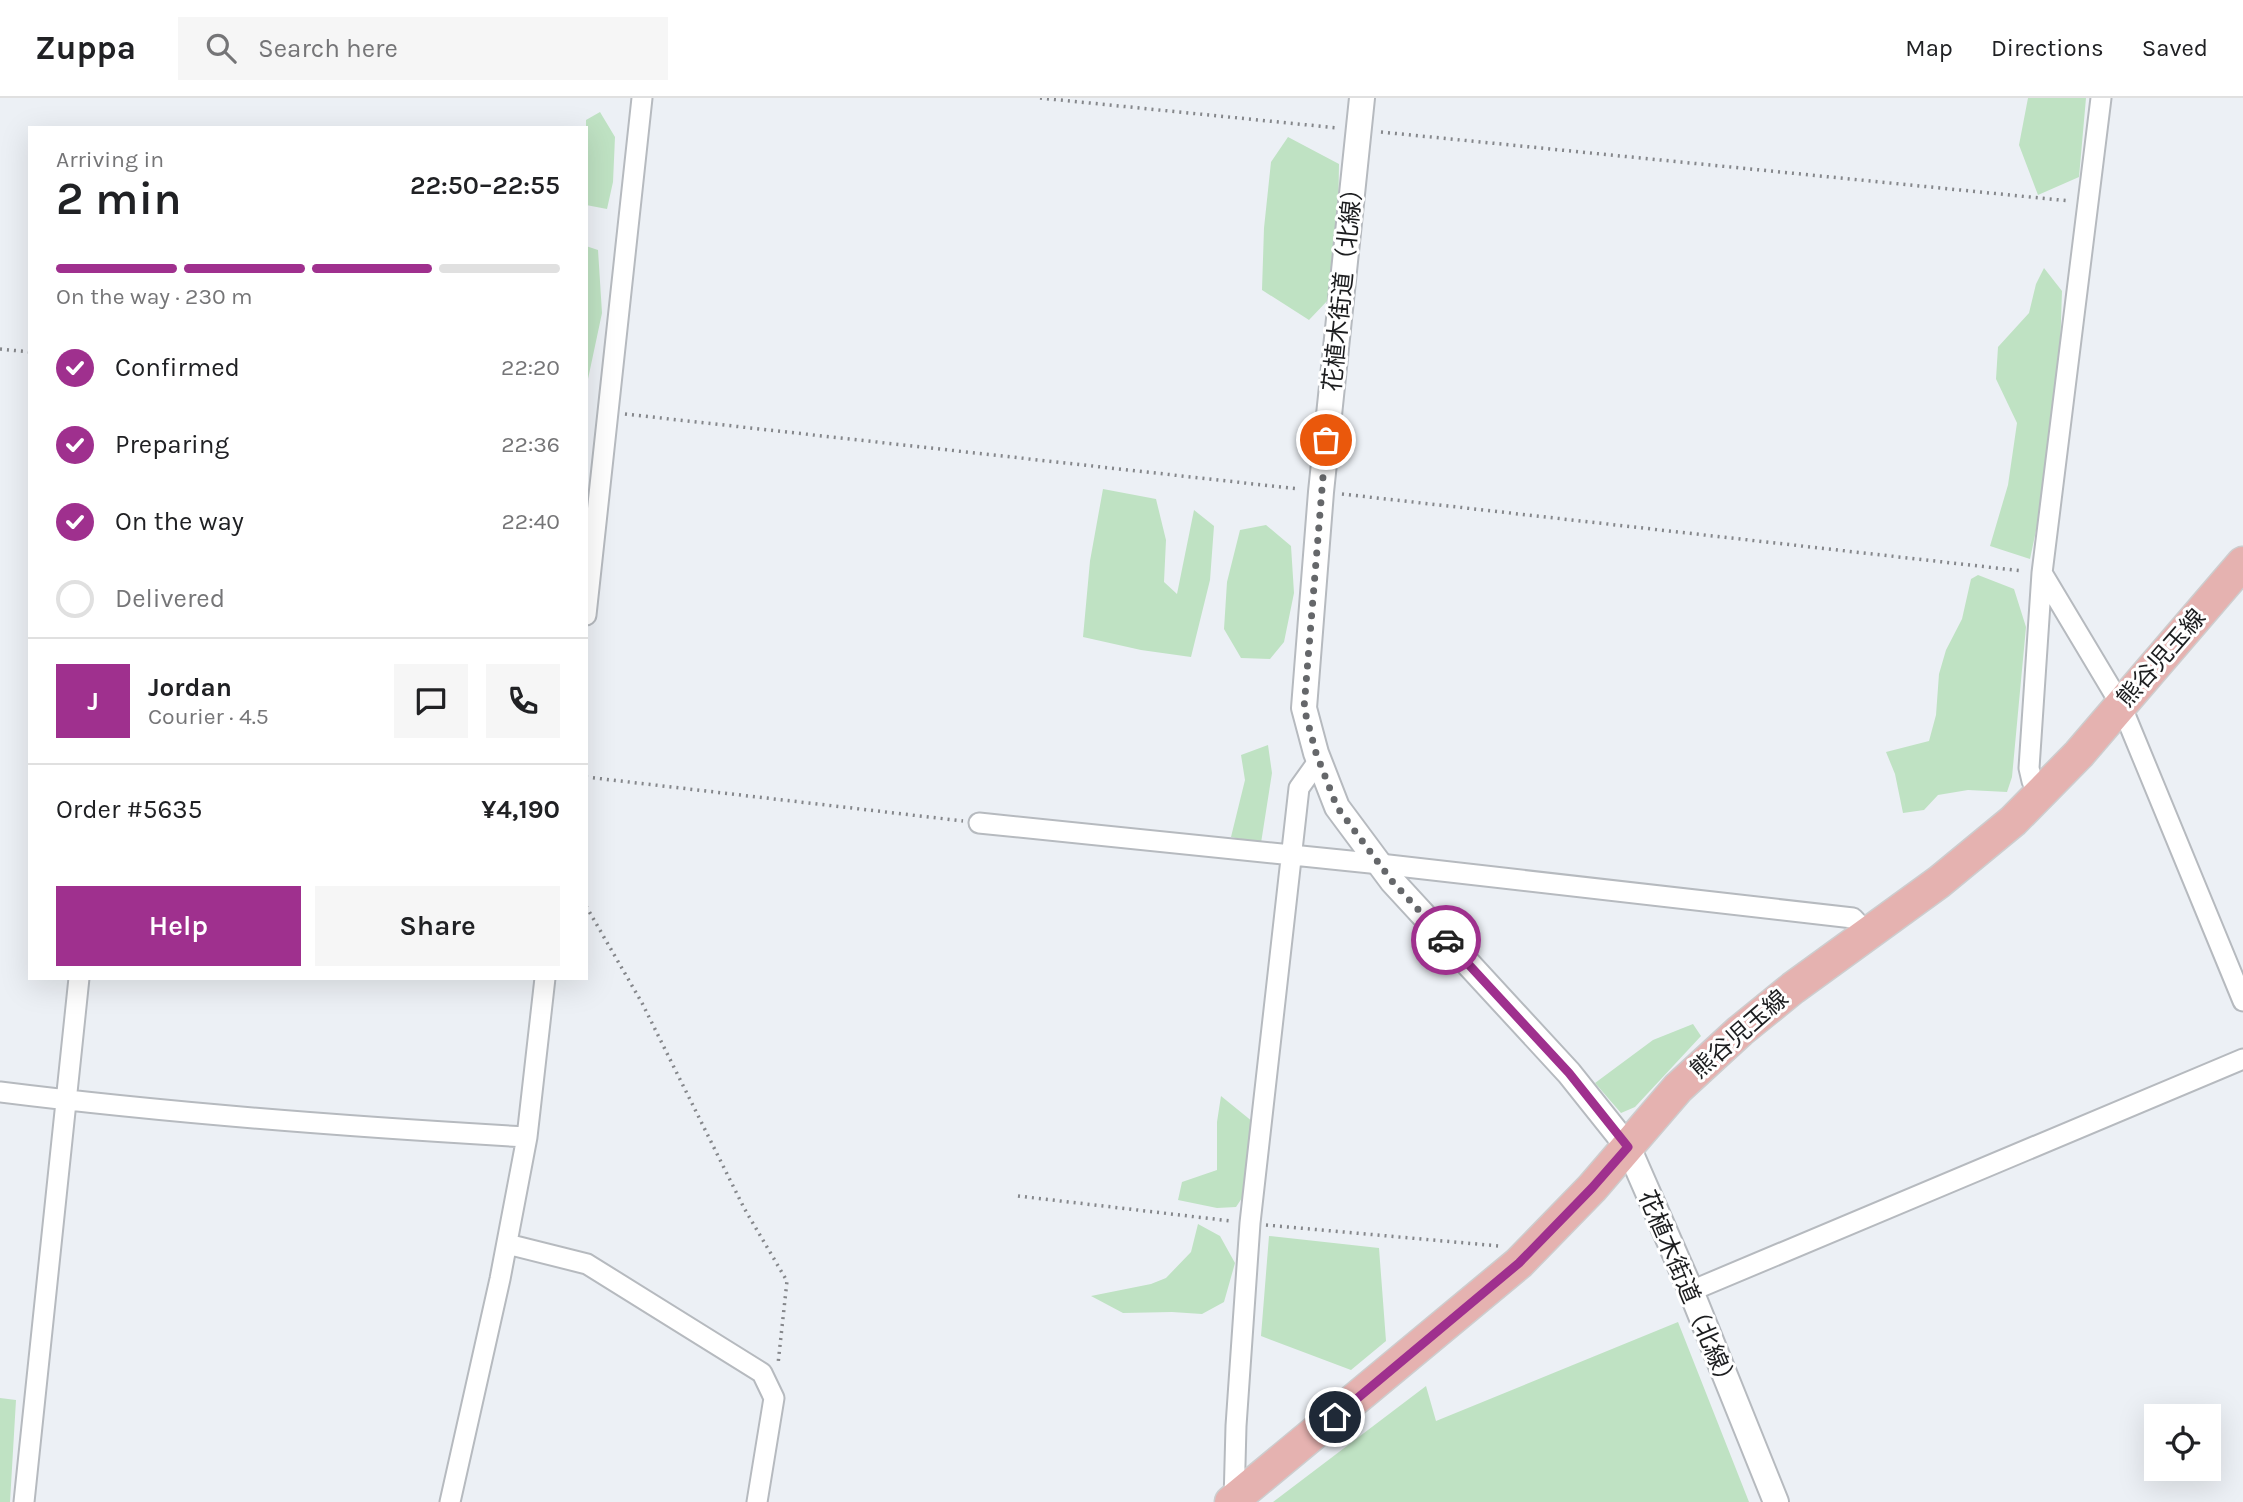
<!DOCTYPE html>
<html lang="en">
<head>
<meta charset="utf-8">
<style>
  :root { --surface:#fff; --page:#f6f6f6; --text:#202124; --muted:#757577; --line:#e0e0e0; --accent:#9f308e }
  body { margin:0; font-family:Karla,"Noto Sans JP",sans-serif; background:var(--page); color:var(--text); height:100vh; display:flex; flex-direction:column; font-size:26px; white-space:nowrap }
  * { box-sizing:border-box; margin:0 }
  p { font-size:23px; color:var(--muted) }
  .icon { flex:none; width:38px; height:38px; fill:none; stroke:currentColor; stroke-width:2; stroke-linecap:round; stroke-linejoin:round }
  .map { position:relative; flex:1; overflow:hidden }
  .drawer { position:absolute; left:28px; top:28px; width:560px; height:854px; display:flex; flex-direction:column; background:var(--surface); border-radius:0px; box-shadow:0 7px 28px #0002 }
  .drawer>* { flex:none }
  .controls { position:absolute; left:2144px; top:1306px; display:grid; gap:14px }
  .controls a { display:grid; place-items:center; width:77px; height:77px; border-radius:0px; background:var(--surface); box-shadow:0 7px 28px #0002; font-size:35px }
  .pin { position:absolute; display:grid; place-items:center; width:60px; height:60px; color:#fff; margin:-30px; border:4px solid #fff; border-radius:50%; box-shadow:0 2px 7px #0007 }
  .courier { position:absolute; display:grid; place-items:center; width:70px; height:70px; margin:-35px; border:5px solid #9f308e; border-radius:50%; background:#fff; color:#222; box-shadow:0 2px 9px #0007 }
  .headline em { font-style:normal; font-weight:600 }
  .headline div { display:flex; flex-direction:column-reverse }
  .headline { display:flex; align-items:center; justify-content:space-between; height:119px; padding:0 28px }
  h1 { font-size:46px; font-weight:600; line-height:52px }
  .bar { display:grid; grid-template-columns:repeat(4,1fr); gap:10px 7px; align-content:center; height:84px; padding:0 28px }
  .bar i { height:9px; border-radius:5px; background:var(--line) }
  .bar .current { background:var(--accent) }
  .bar p { grid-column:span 4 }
  .line { display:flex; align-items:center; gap:18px; padding:0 28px; border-top:2px solid var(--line) }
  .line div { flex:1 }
  .round { display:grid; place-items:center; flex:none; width:74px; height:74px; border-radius:0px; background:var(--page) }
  ol { padding:0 28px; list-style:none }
  li { display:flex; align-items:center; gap:21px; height:77px }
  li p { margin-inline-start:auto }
  li .icon { padding:7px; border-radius:50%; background:var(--accent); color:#fff; stroke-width:4 }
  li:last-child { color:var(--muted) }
  li i { width:38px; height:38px; border:4px solid var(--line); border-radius:50% }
  .button { display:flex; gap:14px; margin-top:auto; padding:14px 28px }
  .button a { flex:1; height:80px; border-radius:0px; background:var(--accent); color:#fff; font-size:28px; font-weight:600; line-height:80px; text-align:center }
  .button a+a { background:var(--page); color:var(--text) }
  header { display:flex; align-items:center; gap:42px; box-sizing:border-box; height:98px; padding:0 35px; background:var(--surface); border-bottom:2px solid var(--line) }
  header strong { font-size:33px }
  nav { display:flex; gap:38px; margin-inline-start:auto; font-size:24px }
  .search { width:490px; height:63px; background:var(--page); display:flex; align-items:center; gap:18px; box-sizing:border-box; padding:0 24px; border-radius:0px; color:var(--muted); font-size:26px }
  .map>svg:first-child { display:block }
</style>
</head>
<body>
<header>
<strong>Zuppa</strong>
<div class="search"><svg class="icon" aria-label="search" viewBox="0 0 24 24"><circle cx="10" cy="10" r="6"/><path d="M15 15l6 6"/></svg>Search here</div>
<nav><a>Map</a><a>Directions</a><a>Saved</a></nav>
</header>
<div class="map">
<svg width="2243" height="1404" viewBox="0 0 2243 1404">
  <rect width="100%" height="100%" fill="#ecf0f5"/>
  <!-- green -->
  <path fill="#bfe2c3" d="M 2028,0 L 2086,0 L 2079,79 L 2038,97 L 2019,47 Z
    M 600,14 L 615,39 L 613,84 L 607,111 L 586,107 L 586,22 Z
    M 1288,39 L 1339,66 L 1338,126 L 1329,201 L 1309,222 L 1262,192 L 1264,130 L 1271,64 Z
    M 586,148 L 598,152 L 602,215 L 588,281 L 586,282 Z
    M 2044,170 L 2062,193 L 2059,282 L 2050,366 L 2030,461 L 1990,448 L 2008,387 L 2017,325 L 1996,281 L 1998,249 L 2029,215 L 2036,186 Z
    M 1103,391 L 1156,401 L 1166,442 L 1164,484 L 1177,496 L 1194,412 L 1214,428 L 1210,482 L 1191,559 L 1141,552 L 1083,539 L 1090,463 Z
    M 1266,427 L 1291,448 L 1294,495 L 1284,544 L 1270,561 L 1241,560 L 1224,531 L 1227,484 L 1240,432 Z
    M 1978,477 L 2014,491 L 2026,529 L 2012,679 L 2007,694 L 1968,692 L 1938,697 L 1924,712 L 1903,715 L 1895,676 L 1886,654 L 1929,643 L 1936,617 L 1939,576 L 1946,552 L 1962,521 L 1971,481 Z
    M 1268,647 L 1272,675 L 1261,745 L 1231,739 L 1245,682 L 1241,657 Z
    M 1693,926 L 1701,938 L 1635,1009 L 1621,1015 L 1595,985 L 1653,942 Z
    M 1221,998 L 1253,1024 L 1246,1094 L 1236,1109 L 1217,1110 L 1178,1102 L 1182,1084 L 1217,1072 L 1217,1024 Z
    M 1198,1126 L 1220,1138 L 1235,1165 L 1224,1204 L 1202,1216 L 1172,1214 L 1123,1215 L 1091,1198 L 1151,1186 L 1166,1180 L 1191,1154 Z
    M 1269,1138 L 1379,1150 L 1386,1243 L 1351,1272 L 1261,1238 Z
    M 1678,1224 L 1749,1404 L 1273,1404 L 1426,1288 L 1436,1323 Z
    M 0,1300 L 16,1302 L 10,1404 L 0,1404 Z"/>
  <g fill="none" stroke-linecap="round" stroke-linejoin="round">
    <defs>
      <path id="minor" d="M 2042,475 L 2121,607 L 2243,903
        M 586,517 L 642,0
        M 2040,696 L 2032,683 L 2029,670 L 2042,475 L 2101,0
        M 979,725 L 1380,766 L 1853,820 L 1868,836
        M 0,994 C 175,1016 351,1029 527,1039
        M 507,1146 L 587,1166 L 762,1275 L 774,1300 L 757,1404
        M 1691,1193 L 2243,961
        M 24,1404 L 79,880
        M 450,1404 L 500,1181 L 527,1039 L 545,880
        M 1234,1404 L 1236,1328 L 1250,1125 L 1299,690 L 1319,662"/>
      <path id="tertiary" d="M 1362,0 L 1321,394 L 1304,610 L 1316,655 L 1337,709 L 1392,783 L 1569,975 L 1628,1049 L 1691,1193 L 1776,1404"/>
      <path id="primary" d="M 1231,1404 L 1519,1165 L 1592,1090 L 1678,990 L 1740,933 L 1793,890 L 1939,784 L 2013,723 L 2079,656 L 2243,465"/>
    </defs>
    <!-- minor casing -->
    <use href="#minor" stroke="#b6babf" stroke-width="23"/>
    <!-- tertiary casing -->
    <use href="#tertiary" stroke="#b6babf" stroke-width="28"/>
    <!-- primary casing -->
    <use href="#primary" stroke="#cdcdce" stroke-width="35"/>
    <!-- path -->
    <path stroke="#85878b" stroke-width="3.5" stroke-dasharray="2 5" stroke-linecap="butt" d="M 1040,0 L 1338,30
      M 1381,34 L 2070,103
      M 0,251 L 30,254
      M 625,316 L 1299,391
      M 1342,396 L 2023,473
      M 586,679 L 963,723
      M 586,808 L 642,905 L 744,1110 L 787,1183 L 778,1266
      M 1018,1098 L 1231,1123
      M 1266,1127 L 1499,1148"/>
    <!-- minor -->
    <use href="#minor" stroke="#fff" stroke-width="19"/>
    <!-- tertiary -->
    <use href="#tertiary" stroke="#fff" stroke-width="24"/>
    <!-- primary -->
    <use href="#primary" stroke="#e5b2b0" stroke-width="32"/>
  </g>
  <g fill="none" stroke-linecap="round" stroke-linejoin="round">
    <!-- done -->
    <path stroke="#65676a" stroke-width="7" stroke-dasharray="0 12.6" d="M 1326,342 L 1304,610 L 1316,655 L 1337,709 L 1392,783 L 1446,842"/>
    <!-- route -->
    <path stroke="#9f308e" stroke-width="9" d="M 1335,1319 L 1519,1165 L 1592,1090 L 1628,1049 L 1569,975 L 1446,842"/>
  </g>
  <g text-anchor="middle" stroke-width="6" stroke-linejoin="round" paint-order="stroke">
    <!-- street labels -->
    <g font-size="24" fill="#1c1d1f" stroke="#fff">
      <text transform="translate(1343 186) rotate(-84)" y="8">花植木街道（北線）</text>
      <text transform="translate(2161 560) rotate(-49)" y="8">熊谷児玉線</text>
      <text transform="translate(1739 936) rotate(-41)" y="8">熊谷児玉線</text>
      <text transform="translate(1688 1193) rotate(67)" y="8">花植木街道（北線）</text>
    </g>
  </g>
</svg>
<div class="controls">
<a><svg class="icon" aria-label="locate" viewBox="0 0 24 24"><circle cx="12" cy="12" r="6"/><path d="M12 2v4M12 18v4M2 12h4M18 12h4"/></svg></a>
</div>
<div class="pin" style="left:1326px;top:342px;background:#ea580c"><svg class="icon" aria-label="bag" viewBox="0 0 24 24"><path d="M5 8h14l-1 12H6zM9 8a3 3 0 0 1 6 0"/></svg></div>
<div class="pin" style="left:1335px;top:1319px;background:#1f2937"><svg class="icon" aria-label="home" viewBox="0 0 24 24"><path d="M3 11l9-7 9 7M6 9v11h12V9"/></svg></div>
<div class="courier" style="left:1446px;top:842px"><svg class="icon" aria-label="car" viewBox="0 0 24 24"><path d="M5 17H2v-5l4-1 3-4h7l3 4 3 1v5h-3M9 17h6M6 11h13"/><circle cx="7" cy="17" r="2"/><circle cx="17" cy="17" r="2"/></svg></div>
<section class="drawer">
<div class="headline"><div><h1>2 min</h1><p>Arriving in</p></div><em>22:50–22:55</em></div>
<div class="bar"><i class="current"></i><i class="current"></i><i class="current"></i><i></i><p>On the way · 230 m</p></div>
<ol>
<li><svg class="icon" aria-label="check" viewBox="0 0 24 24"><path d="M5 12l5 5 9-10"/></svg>Confirmed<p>22:20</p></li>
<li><svg class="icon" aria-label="check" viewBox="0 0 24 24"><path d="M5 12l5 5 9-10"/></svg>Preparing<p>22:36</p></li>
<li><svg class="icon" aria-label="check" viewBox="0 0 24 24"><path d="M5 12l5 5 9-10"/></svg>On the way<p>22:40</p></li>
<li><i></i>Delivered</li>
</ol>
<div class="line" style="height:126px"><b class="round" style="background:var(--accent);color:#fff">J</b><div><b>Jordan</b><p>Courier · 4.5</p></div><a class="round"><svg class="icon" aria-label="chat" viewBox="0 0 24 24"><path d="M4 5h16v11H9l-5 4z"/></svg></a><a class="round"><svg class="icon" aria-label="phone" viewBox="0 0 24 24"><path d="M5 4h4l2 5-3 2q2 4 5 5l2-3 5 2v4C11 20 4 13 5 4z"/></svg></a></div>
<div class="line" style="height:91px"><div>Order #5635</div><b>¥4,190</b></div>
<div class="button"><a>Help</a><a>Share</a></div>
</section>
</div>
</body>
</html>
